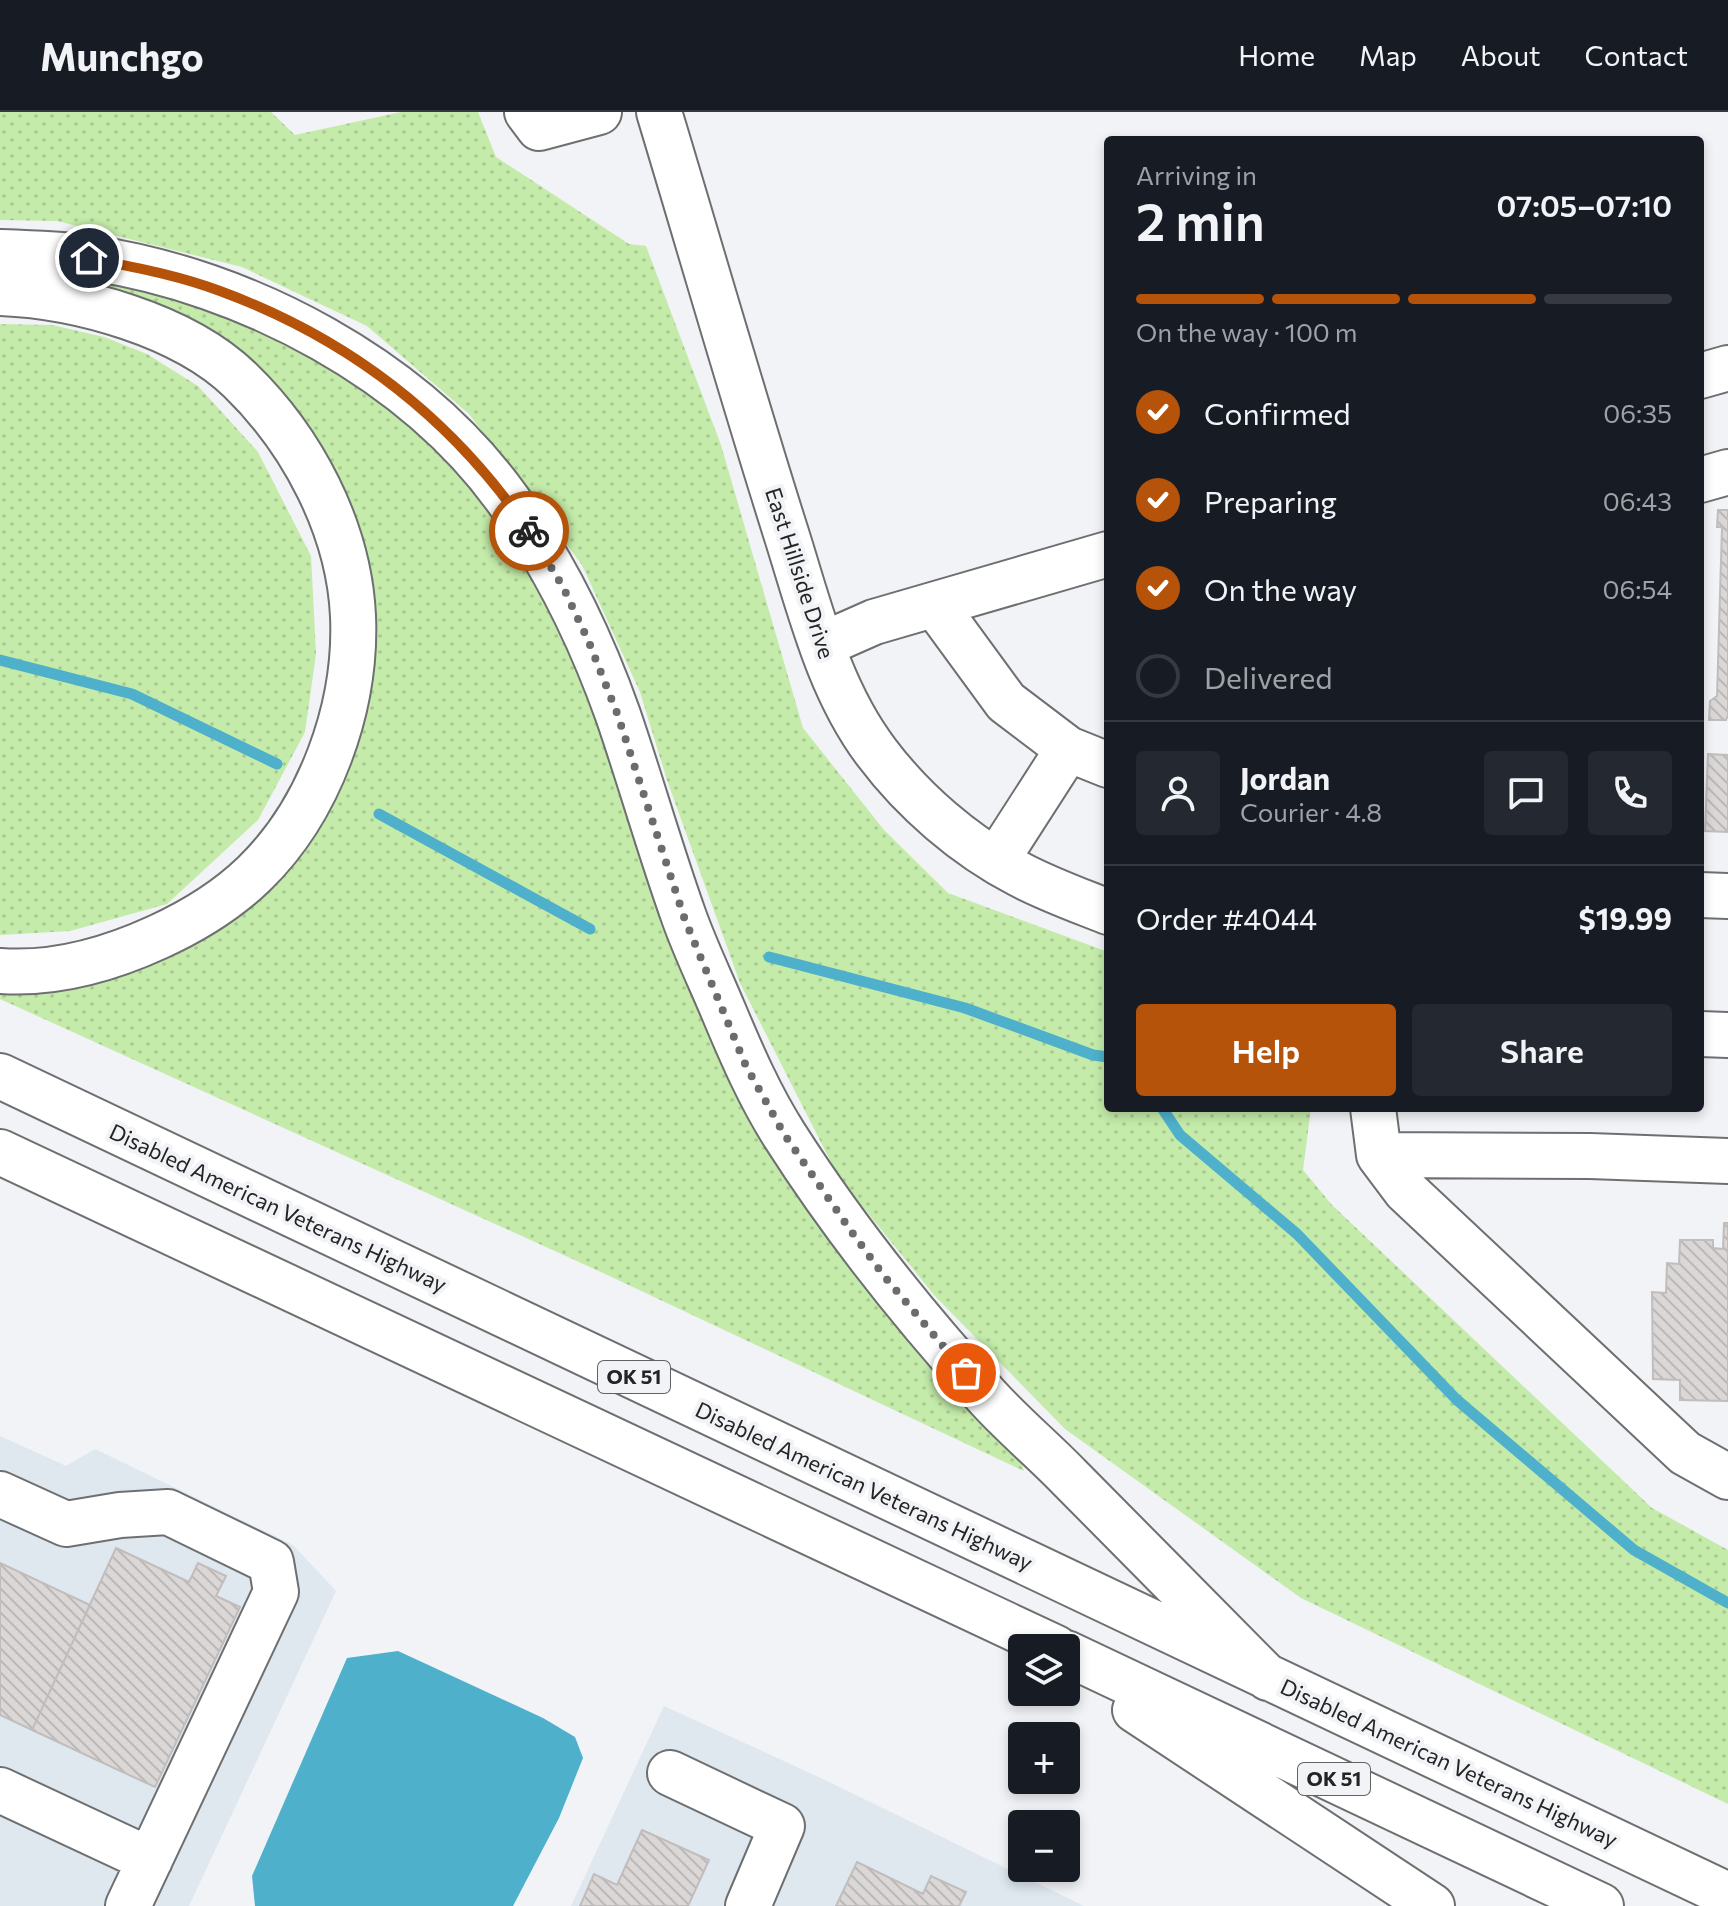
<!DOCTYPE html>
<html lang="en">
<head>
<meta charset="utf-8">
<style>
  :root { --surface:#171b24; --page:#242831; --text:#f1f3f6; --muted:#9ea1a6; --line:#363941; --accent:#b45309 }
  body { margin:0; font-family:Commissioner,sans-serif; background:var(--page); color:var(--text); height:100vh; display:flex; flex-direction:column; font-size:30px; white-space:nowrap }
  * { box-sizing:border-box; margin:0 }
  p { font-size:26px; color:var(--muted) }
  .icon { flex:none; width:44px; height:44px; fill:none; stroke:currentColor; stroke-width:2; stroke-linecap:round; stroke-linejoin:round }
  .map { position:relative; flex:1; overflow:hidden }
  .side { position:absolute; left:1104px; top:24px; width:600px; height:976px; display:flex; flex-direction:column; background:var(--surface); border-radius:8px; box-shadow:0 4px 12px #0003 }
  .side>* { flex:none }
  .controls { position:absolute; left:1008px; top:1522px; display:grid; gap:16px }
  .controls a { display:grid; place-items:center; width:72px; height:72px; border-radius:8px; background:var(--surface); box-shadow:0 4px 12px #0003; font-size:40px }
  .pin { position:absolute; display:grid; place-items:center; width:68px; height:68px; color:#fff; margin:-34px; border:4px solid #fff; border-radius:50%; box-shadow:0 2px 8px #0007 }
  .courier { position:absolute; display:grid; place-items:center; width:80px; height:80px; margin:-40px; border:6px solid #b45309; border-radius:50%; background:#fff; color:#222; box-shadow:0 2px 10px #0007 }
  .headline em { font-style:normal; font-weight:600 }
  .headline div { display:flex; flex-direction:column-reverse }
  .headline { display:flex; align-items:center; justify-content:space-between; height:136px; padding:0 32px }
  h1 { font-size:52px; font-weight:600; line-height:60px }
  .bar { display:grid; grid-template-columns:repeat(4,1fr); gap:12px 8px; align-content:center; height:96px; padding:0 32px }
  .bar i { height:10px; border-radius:6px; background:var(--line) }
  .bar .on { background:var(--accent) }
  .bar p { grid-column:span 4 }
  .line { display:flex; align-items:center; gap:20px; padding:0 32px; border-top:2px solid var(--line) }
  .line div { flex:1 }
  .round { display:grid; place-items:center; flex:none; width:84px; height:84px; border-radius:8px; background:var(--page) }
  ol { padding:0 32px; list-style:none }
  li { display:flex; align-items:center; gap:24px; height:88px }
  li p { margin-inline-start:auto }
  li .icon { padding:8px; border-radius:50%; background:var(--accent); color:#fff; stroke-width:4 }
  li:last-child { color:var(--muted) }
  li i { width:44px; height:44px; border:4px solid var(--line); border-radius:50% }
  .action { display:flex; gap:16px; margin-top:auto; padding:16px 32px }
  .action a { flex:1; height:92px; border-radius:8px; background:var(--accent); color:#fff; font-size:32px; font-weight:600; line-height:92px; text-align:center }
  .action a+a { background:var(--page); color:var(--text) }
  header { display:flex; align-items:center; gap:48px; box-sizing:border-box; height:112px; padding:0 40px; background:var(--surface); border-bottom:2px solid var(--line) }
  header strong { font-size:38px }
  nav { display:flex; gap:44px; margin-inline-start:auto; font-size:28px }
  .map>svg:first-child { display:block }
</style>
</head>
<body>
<header>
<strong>Munchgo</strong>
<nav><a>Home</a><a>Map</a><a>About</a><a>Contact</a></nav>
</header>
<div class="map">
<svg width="1728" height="1794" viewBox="0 0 1728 1794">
  <defs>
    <pattern id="grass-dots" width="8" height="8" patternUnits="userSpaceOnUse" patternTransform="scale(2)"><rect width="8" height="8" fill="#c4eba9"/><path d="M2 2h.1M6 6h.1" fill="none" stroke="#a8c991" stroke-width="1.8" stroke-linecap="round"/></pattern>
    <pattern id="building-back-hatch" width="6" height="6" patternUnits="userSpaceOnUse" patternTransform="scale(2)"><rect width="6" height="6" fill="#dad7d6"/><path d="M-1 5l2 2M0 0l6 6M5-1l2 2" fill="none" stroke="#bbb8b8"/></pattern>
  </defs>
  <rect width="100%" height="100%" fill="#f1f3f6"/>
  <!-- built -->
  <path fill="#dfe7ef" d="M 0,1324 L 66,1354 L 95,1337 L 293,1433 L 336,1479 L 189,1794 L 0,1794 Z
    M 664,1594 L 827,1669 L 1084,1794 L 571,1794 Z"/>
  <!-- grass -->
  <path fill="url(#grass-dots)" d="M 0,0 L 271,0 L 295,23 L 401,0 L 478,0 L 496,45 L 629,132 L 646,134 L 721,333 L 803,616 L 884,718 L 948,781 L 1108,840 L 1108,996 L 1311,996 L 1303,1058 L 1332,1093 L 1652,1396 L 1728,1438 L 1728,1692 L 1301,1486 L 1065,1317 L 934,1183 L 838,1064 L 740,871 L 667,668 L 640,580 L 582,453 L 469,302 L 367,214 L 242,155 L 57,109 L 0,108 Z
    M 51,157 L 234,199 L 378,282 L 482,379 L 562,503 L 663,793 L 737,984 L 871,1181 L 1019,1345 L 1024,1359 L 601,1160 L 0,887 L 0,875 L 202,823 L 362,594 L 300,308 L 50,166 Z
    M 0,212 L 52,213 L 104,225 L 147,242 L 198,274 L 258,340 L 311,444 L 316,542 L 305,620 L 258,708 L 167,792 L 70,819 L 0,823 Z"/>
  <!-- water -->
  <path fill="#4eb0cb" d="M 398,1539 L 543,1606 L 575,1625 L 583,1646 L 559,1706 L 513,1794 L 255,1794 L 252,1764 L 347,1546 Z"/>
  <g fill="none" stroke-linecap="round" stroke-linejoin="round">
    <!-- stream -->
    <path stroke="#4eb0cb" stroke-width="11" d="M 0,548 L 132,582 L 277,652
      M 379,702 L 590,817
      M 769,845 L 965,896 L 1093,943 L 1108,945
      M 1162,996 L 1180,1023 L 1297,1122 L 1457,1288 L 1634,1438 L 1728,1491"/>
  </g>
  <!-- building -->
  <path fill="url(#building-back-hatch)" stroke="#c0bdbc" stroke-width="2" d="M 1718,398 L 1728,398 L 1728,603 L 1726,608 L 1709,608 L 1710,589 L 1717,584 L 1722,415 L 1717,415 Z
    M 1708,642 L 1728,643 L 1728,720 L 1705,719 Z
    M 1724,1111 L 1728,1111 L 1728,1289 L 1680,1288 L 1680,1268 L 1653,1267 L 1652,1180 L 1666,1181 L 1667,1151 L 1679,1152 L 1680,1128 L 1713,1128 L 1713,1136 L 1723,1137 Z
    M 116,1436 L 189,1470 L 198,1451 L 226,1464 L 216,1484 L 240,1495 L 155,1675 L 32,1618 Z
    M 0,1451 L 90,1493 L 32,1618 L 0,1603 Z
    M 642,1718 L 709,1748 L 688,1794 L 580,1794 L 594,1762 L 617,1773 Z
    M 857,1750 L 923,1782 L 931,1764 L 966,1780 L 959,1794 L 836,1794 Z"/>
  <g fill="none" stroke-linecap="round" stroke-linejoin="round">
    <defs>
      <path id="minor" d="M 527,0 L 539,16 L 599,0
        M 659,0 C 701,139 741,279 785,418 C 809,493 828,577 877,641 C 913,689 965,734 1019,762 C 1047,777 1078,788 1108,800
        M 1700,264 L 1728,256
        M 1700,368 L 1728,360
        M 935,493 L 1006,590 L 1068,637 L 1108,653
        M 822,533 L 874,510 L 1108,442
        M 996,749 L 1068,637
        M 1700,783 L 1728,784
        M 1700,922 L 1728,923
        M 1373,996 L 1379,1043 L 1406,1079 L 1685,1341 L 1728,1365
        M 1379,1043 L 1590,1044 L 1728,1049
        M 0,1382 L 66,1412 L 120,1403 L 168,1400 L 271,1450 L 276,1480 L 128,1794
        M 670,1661 L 782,1714 L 748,1794
        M 0,1678 L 150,1748"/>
      <path id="highway" d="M 0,140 C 30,141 61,142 91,146 C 247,169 415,258 508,388 C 556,454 591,527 618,603 C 641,670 660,738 684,805 C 695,836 710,867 723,898 C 741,941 760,985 785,1024 C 843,1115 911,1200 983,1280 C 1009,1310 1041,1336 1069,1365 C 1135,1432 1202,1499 1268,1566
        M 0,181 C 78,184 183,213 240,268 C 302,328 349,416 353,504 C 357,595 320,698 254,762 C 226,789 193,809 158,825 C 108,848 56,863 0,859
        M 0,964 L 1728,1783
        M 0,1040 L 1056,1536
        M 1066,1541 L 1601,1794
        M 1135,1598 L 1432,1794"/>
    </defs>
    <!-- minor casing -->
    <use href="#minor" stroke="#6d6f70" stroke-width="48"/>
    <!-- highway casing -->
    <use href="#highway" stroke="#6d6f70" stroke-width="48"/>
    <!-- minor -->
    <use href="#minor" stroke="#fff" stroke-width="44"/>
    <!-- highway -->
    <use href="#highway" stroke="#fff" stroke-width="44"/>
  </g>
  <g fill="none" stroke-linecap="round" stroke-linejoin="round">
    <!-- done -->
    <path stroke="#6c6c6e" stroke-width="8" stroke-dasharray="0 14.4" d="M 529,419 L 563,475 L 588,528 L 617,601 L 685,808 L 746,954 L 784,1022 L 851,1119 L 884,1164 L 966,1261"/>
    <!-- route -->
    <path stroke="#b45309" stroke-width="10" d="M 89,146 C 133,155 178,163 220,179 C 348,226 452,306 529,419"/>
  </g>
  <g text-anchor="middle" stroke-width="8" stroke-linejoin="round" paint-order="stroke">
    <!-- shield labels -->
    <g fill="#f1f3f6" stroke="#626264" stroke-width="2">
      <rect x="598" y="1249" width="72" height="32" rx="6"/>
      <rect x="1298" y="1651" width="72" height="32" rx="6"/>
    </g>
    <g font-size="20" font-weight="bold" fill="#242425">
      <text x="634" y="1272">OK 51</text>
      <text x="1334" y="1674">OK 51</text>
    </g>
    <!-- street labels -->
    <g font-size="22" fill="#242425" stroke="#f1f3f6">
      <text transform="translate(800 461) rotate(72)" y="8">East Hillside Drive</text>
      <text transform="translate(278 1096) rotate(25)" y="8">Disabled American Veterans Highway</text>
      <text transform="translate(864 1374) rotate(25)" y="8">Disabled American Veterans Highway</text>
      <text transform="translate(1449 1651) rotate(25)" y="8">Disabled American Veterans Highway</text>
    </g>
  </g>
</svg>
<div class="controls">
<a><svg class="icon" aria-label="layers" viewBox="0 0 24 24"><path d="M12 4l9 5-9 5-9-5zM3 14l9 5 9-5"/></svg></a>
<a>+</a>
<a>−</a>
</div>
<div class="pin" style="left:966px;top:1261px;background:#ea580c"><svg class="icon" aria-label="bag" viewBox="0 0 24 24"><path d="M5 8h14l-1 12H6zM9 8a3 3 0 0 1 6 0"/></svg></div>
<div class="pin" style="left:89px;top:146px;background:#1f2937"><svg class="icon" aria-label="home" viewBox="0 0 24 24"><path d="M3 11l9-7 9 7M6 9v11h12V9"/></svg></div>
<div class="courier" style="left:529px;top:419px"><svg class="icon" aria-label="bike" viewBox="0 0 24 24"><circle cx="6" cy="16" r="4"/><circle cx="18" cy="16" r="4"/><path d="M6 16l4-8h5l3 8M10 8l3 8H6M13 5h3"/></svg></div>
<section class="side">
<div class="headline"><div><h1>2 min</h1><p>Arriving in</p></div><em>07:05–07:10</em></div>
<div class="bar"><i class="on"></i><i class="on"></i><i class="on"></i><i></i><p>On the way · 100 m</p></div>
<ol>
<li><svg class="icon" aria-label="check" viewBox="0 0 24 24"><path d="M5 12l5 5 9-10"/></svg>Confirmed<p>06:35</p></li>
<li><svg class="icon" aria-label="check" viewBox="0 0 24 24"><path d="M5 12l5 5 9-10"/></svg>Preparing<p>06:43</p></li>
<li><svg class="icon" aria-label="check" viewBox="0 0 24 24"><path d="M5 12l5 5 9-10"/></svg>On the way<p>06:54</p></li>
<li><i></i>Delivered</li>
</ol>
<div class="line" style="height:144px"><a class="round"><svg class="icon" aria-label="person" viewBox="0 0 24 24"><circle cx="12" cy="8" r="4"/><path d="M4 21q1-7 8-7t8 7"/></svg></a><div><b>Jordan</b><p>Courier · 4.8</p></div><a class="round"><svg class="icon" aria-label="chat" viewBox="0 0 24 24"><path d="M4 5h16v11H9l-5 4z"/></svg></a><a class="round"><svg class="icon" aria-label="phone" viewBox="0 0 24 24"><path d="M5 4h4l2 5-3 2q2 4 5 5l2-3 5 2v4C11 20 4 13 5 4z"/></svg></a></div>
<div class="line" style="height:104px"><div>Order #4044</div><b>$19.99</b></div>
<div class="action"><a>Help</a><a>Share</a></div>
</section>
</div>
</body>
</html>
